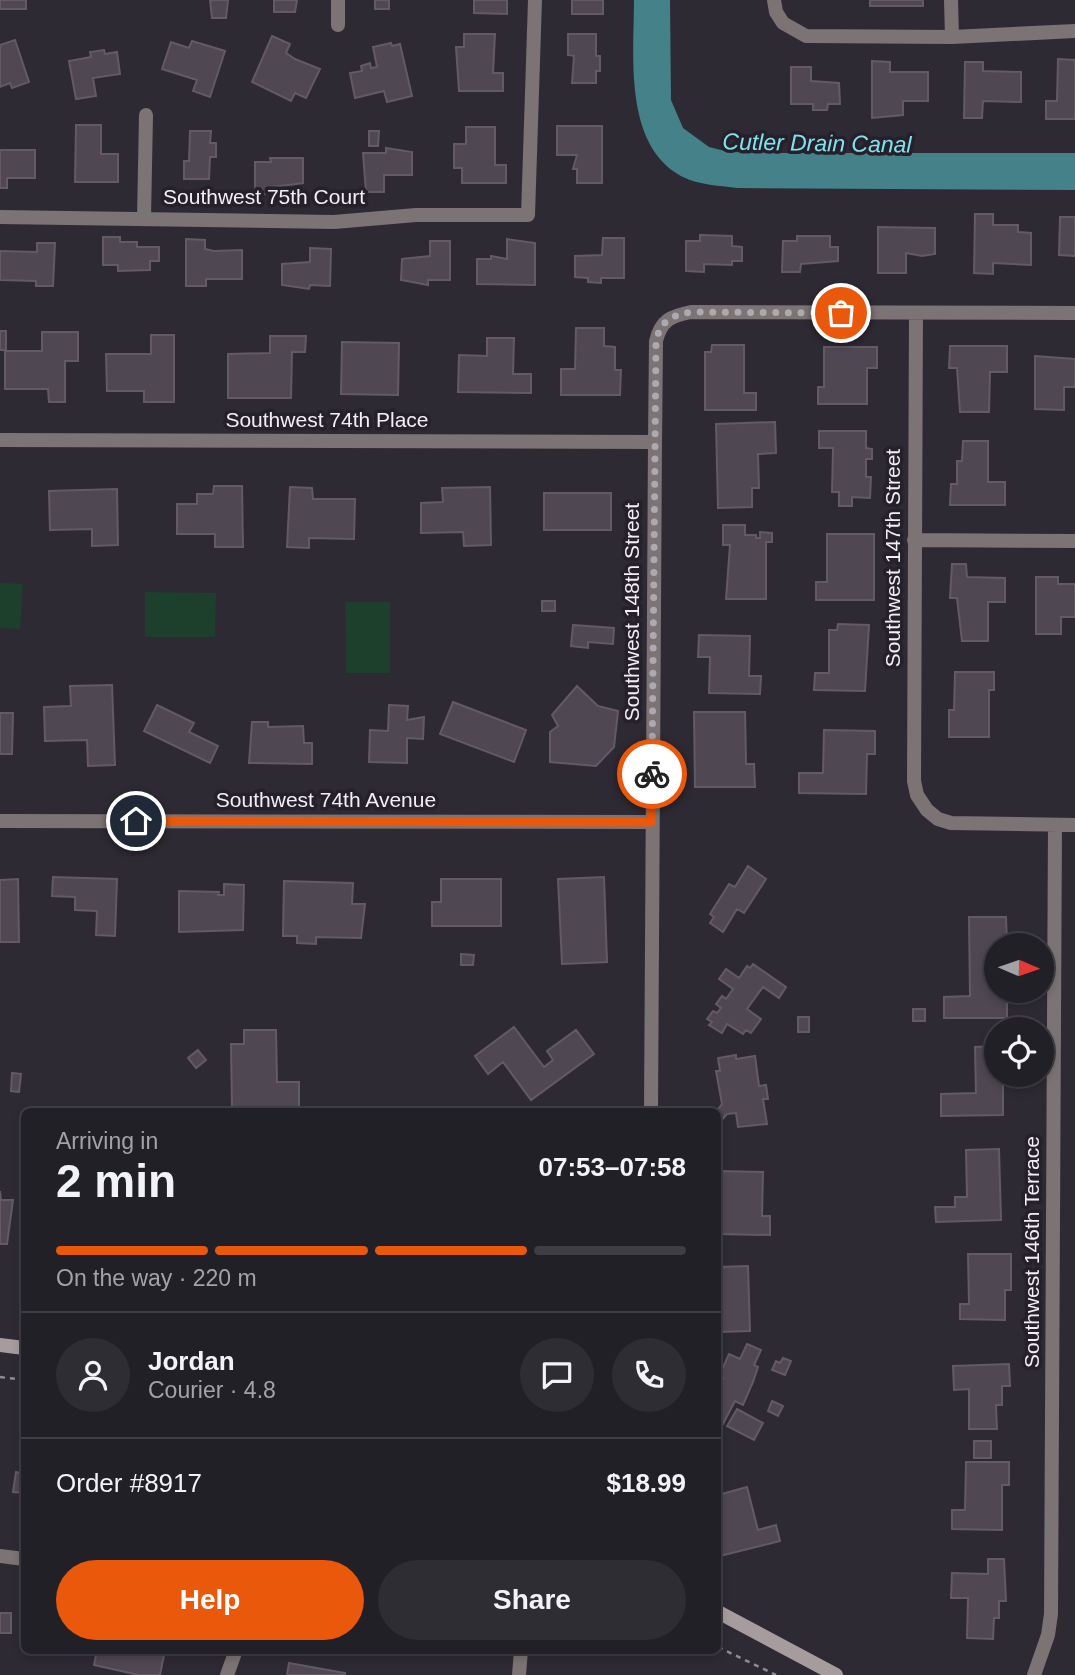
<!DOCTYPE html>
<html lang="en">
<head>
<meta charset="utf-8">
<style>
  :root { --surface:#222027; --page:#2e2d33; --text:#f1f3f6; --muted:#a2a3a7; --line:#3f3e44; --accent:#ea580c }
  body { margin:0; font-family:Helvetica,sans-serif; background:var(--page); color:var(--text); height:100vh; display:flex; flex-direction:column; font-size:26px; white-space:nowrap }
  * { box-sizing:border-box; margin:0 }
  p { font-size:23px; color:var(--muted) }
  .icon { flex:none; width:38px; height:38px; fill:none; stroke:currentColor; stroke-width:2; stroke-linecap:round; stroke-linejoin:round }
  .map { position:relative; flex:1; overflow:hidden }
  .panel { position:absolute; left:21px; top:1108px; width:700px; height:546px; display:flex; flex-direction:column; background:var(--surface); border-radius:10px; box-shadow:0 4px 10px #0003,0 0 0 2px var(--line) }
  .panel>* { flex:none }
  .needle { width:46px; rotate:92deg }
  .buttons { position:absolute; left:984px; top:933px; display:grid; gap:14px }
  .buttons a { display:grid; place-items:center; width:70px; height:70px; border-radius:50%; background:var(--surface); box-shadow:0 4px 10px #0003,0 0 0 2px var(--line); font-size:35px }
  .pin { position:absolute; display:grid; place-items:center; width:60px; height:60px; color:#fff; margin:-30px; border:4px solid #fff; border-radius:50%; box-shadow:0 2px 7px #0007 }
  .courier { position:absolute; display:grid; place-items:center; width:70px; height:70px; margin:-35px; border:5px solid #ea580c; border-radius:50%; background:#fff; color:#222; box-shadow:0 2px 9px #0007 }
  .overview em { font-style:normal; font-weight:700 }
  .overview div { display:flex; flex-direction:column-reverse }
  .overview { display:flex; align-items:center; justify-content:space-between; height:119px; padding:0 35px }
  h1 { font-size:46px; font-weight:700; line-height:52px }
  .bar { display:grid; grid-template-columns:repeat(4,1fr); gap:10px 7px; align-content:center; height:84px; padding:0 35px }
  .bar i { height:9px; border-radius:5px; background:var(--line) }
  .bar .selected { background:var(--accent) }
  .bar p { grid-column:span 4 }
  .line { display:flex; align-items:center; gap:18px; padding:0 35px; border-top:2px solid var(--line) }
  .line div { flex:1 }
  .round { display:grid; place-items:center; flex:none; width:74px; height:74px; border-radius:37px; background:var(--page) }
  .primary-button { display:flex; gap:14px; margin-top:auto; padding:14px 35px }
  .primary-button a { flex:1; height:80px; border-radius:42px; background:var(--accent); color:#fff; font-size:28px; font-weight:700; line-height:80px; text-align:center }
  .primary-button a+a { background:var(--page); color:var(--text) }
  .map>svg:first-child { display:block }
</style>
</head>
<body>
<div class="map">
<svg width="1075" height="1675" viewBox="0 0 1075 1675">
  <rect width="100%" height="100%" fill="#2e2a34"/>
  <!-- green -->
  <path fill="#1c402b" d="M 0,583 L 23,584 L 20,629 L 0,628 Z
    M 145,592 L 216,593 L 215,637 L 145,637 Z
    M 345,602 L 390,602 L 390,673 L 346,673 Z"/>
  <!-- water -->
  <path fill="#448188" d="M 634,0 L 670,0 L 671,100 L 683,128 L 709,147 L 729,152 L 787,153 L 1075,153 L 1075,190 L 737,188 C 722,186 704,185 690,180 C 622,153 634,57 634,0 Z"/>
  <!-- building -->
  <path fill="#4f4751" stroke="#635a65" stroke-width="2" d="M 0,0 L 26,0 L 26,9 L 0,9 Z
    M 228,0 L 226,18 L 212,18 L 210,0 Z
    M 274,0 L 297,0 L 295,12 L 274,12 Z
    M 375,0 L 389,0 L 389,9 L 375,9 Z
    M 474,0 L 507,0 L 507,14 L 474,13 Z
    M 572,0 L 603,0 L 603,14 L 572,14 Z
    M 870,0 L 923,0 L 923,6 L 870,6 Z
    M 464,34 L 495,34 L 493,73 L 503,73 L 503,91 L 459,91 L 456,47 L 464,47 Z
    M 568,34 L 596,34 L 596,56 L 600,56 L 600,71 L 596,71 L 596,83 L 572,83 L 574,56 L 568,55 Z
    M 272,36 L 290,44 L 286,53 L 295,59 L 320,69 L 306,98 L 295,93 L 291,101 L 252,82 Z
    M 15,40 L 29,82 L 12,88 L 10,83 L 0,87 L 0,45 Z
    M 192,41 L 225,51 L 210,97 L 193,91 L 197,80 L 162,69 L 171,42 L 189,48 Z
    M 391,43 L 392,46 L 400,44 L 412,96 L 387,102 L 384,91 L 355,98 L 350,73 L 362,71 L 361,66 L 370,63 L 371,68 L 377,67 L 373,47 Z
    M 104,50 L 105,54 L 117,52 L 120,74 L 93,78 L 96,96 L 76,99 L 69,61 L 91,57 L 90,52 Z
    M 1058,59 L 1075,60 L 1075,119 L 1046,119 L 1046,101 L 1057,101 Z
    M 872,61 L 890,62 L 890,72 L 928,72 L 928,101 L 903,101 L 903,115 L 872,118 Z
    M 965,62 L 983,62 L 983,71 L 1021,72 L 1021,102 L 983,101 L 982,118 L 964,118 Z
    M 791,67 L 811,67 L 811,81 L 839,83 L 840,104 L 828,104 L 827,110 L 813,110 L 813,104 L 791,104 Z
    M 76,125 L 101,125 L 101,154 L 118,154 L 118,182 L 75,182 Z
    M 557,126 L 602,126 L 602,183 L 577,183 L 577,169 L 573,169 L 577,155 L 557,155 Z
    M 466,127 L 495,127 L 495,165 L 506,165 L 506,183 L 462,183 L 462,168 L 454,168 L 454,144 L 466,144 Z
    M 190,131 L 211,131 L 210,143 L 216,143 L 216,157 L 210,157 L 209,179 L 184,179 L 184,161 L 189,161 Z
    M 369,131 L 379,131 L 378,146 L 369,146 Z
    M 386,148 L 412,152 L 412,175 L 384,175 L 384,192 L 366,192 L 363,153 L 386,153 Z
    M 0,150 L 35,150 L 35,178 L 7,178 L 7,188 L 0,188 Z
    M 270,158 L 303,158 L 303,183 L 273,187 L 273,194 L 255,194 L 255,162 L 271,162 Z
    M 975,214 L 993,214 L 993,225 L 1018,225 L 1018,232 L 1031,233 L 1031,265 L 993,263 L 993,274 L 974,273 Z
    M 1060,217 L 1075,217 L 1075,256 L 1059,255 Z
    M 878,227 L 935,228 L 935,254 L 922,256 L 906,253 L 906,273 L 878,273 Z
    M 700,235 L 732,236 L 732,246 L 742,247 L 742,261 L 732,261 L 732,265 L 704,264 L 704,272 L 686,271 L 686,241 L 700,241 Z
    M 797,236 L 830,236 L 830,247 L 838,247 L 838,261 L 801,264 L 800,272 L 782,272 L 783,241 L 797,241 Z
    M 103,237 L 120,237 L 120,242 L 137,242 L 137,247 L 159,247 L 159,261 L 150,261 L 150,270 L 118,271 L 118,265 L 103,265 Z
    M 603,238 L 624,238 L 624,278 L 601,278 L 601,283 L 588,282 L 588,278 L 575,277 L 575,256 L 602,255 Z
    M 186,239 L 205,240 L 205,249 L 214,251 L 242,250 L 242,279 L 206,279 L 206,286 L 186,286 Z
    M 507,239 L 535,243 L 535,285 L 477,284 L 477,259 L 491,259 L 491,256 L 507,259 Z
    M 430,241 L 450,241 L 450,280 L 428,280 L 428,285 L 401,280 L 402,259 L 430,256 Z
    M 37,243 L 55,243 L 53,286 L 36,286 L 36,281 L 0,280 L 0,251 L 37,252 Z
    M 310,248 L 331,249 L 330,286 L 310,285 L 309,289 L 282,285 L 282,264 L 310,262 Z
    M 576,328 L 604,328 L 604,346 L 615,347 L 615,370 L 621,370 L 620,395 L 561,395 L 561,369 L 575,369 Z
    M 0,331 L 6,331 L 6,350 L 0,350 Z
    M 42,332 L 78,332 L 78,361 L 65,361 L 65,402 L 49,402 L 48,389 L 5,389 L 5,351 L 42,351 Z
    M 151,335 L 174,335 L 174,402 L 144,402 L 144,391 L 107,391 L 106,354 L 151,354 Z
    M 270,336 L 306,336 L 305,352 L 292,352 L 291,398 L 228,398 L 228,354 L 270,353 Z
    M 487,338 L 514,338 L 513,374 L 531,374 L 531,393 L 458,392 L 459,355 L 487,356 Z
    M 342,342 L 399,343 L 398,395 L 341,394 Z
    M 712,345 L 744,345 L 744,393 L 756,393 L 756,410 L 705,410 L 705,352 L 711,352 Z
    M 950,346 L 1007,346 L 1007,372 L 990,372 L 989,412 L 960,412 L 957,368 L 949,368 Z
    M 824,347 L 877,347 L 877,368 L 867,368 L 867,404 L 818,404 L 818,387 L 824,387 Z
    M 1035,356 L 1075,359 L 1075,387 L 1064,387 L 1064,410 L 1035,409 Z
    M 775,422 L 776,453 L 758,454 L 759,488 L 752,488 L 752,507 L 718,508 L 716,424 Z
    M 819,431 L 866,431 L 866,448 L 872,449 L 872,459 L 866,459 L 866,477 L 871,477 L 870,498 L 852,497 L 852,506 L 839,506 L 839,492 L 832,492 L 833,448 L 819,448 Z
    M 963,441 L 988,441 L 988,482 L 1005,482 L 1005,505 L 950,505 L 951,484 L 957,484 L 957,461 L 962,461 Z
    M 214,486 L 242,486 L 243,547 L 215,547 L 215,534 L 177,534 L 177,504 L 197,504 L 197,494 L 213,494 Z
    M 290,487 L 312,488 L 313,499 L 355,499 L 354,539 L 309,538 L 309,548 L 287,547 Z
    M 490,487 L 491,545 L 464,546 L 463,532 L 421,533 L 421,503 L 443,502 L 442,488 Z
    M 117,489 L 118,545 L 92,546 L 92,529 L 50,530 L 49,491 Z
    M 544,493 L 611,493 L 611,530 L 544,530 Z
    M 723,525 L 745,525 L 745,535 L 756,535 L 756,538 L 760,538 L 760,532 L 772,533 L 772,542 L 766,542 L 766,599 L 726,599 L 730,545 L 723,545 Z
    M 827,534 L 874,534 L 874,600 L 816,600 L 816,582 L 827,582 Z
    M 952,564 L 966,564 L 967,577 L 1005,578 L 1005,602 L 988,602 L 988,641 L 962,641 L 957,598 L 950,598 Z
    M 1036,577 L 1058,577 L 1058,584 L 1075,584 L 1075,617 L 1061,617 L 1061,634 L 1036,634 Z
    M 542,601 L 555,601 L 555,611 L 542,611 Z
    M 838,624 L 869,625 L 865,691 L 814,690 L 815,673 L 829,673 L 829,630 L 837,630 Z
    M 573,625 L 614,628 L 613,644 L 588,642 L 588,648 L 571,646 Z
    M 699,635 L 750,636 L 749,676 L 761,676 L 760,694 L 709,693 L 710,657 L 698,657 Z
    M 955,672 L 994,672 L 994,690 L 989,690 L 989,737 L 949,737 L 949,710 L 954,710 Z
    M 112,685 L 115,765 L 88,766 L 87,740 L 45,741 L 44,707 L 71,706 L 70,686 Z
    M 577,686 L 598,706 L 618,711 L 614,747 L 596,766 L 550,762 L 550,732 L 558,726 L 552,715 Z
    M 453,702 L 526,730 L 514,762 L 440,734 Z
    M 157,705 L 194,723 L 189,732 L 218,746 L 210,763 L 144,731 Z
    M 389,705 L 408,706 L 407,720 L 424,717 L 423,739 L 407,738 L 407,763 L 369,762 L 370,730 L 388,731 Z
    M 694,712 L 745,712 L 746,764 L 754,764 L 755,787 L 695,787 Z
    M 0,713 L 13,713 L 12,754 L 0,754 Z
    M 252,722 L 268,722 L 268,727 L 303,726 L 304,743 L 312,743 L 312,764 L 249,763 Z
    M 824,730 L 875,731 L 875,754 L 867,754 L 866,794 L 799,793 L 799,773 L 823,773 Z
    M 748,866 L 766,879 L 744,913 L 737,909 L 723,932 L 710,923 L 714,917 L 710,914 L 729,884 L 735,887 Z
    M 53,877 L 117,879 L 115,936 L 96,935 L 97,911 L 75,910 L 75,897 L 52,896 Z
    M 604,877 L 607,962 L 562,964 L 558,879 Z
    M 18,879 L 19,942 L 0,942 L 0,880 Z
    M 441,879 L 501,879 L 501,926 L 432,926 L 432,902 L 441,902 Z
    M 284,881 L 353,883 L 352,904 L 365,904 L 361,938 L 316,937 L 316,944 L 297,943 L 297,936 L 283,936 Z
    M 224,884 L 244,885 L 243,930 L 179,932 L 179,891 L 219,892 L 218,895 L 224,895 Z
    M 969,917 L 1006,917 L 1007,945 L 996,945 L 996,990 L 1007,990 L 1007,1018 L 944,1018 L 944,997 L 970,996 Z
    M 461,954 L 474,955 L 473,965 L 461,965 Z
    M 753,964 L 786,987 L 779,998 L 763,987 L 747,1009 L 761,1019 L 751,1033 L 746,1030 L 743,1034 L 727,1024 L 722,1033 L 709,1025 L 712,1022 L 707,1019 L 713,1011 L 717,1013 L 721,1008 L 716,1004 L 722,996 L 726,999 L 733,989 L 719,979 L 726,969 L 739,978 L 747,966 L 750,968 Z
    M 913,1009 L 925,1009 L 925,1021 L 913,1021 Z
    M 798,1017 L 809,1017 L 809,1032 L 798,1032 Z
    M 514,1027 L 544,1067 L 553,1060 L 547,1051 L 576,1030 L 594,1054 L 531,1100 L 503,1062 L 488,1074 L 475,1056 Z
    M 244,1030 L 276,1030 L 277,1082 L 299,1082 L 299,1107 L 232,1108 L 231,1044 L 244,1044 Z
    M 996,1046 L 996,1074 L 1003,1074 L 1003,1115 L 941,1116 L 941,1094 L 976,1093 L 975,1047 Z
    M 198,1050 L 206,1060 L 196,1068 L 188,1058 Z
    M 736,1055 L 736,1059 L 755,1056 L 759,1086 L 766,1085 L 768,1099 L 763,1099 L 767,1124 L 738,1127 L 736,1113 L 727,1114 L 721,1121 L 718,1118 L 717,1111 L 722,1104 L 716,1071 L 720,1071 L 718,1058 Z
    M 12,1073 L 21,1074 L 19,1092 L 11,1091 Z
    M 999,1149 L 1001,1220 L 936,1222 L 935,1207 L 955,1207 L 955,1197 L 967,1197 L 966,1150 Z
    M 718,1171 L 763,1172 L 762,1216 L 770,1216 L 770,1235 L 718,1234 Z
    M 0,1191 L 1,1200 L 13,1200 L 7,1244 L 0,1244 Z
    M 968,1254 L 1011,1254 L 1011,1290 L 1005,1290 L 1005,1320 L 960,1319 L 960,1304 L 969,1304 Z
    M 748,1266 L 750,1331 L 718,1332 L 718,1267 Z
    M 747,1344 L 761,1350 L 754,1365 L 758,1367 L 753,1382 L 743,1405 L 735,1401 L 722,1426 L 718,1424 L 718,1390 L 723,1378 L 719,1376 L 729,1354 L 740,1359 Z
    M 783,1358 L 791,1361 L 785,1375 L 772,1370 L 776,1361 L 780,1363 Z
    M 1009,1364 L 1010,1386 L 1002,1386 L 1002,1405 L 996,1405 L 997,1429 L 969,1429 L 969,1389 L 954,1390 L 953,1366 Z
    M 772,1401 L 783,1406 L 778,1416 L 768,1411 Z
    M 737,1409 L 763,1423 L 754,1440 L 727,1426 Z
    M 974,1441 L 991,1441 L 991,1458 L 974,1458 Z
    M 966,1462 L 1009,1462 L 1009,1485 L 1002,1485 L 1002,1530 L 952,1529 L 952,1510 L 965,1510 Z
    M 16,1472 L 24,1474 L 24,1493 L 13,1492 Z
    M 747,1487 L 758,1530 L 776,1525 L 780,1541 L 720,1556 L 718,1495 Z
    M 988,1559 L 1004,1559 L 1006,1601 L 999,1601 L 999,1618 L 994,1618 L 993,1639 L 967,1638 L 968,1598 L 951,1598 L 952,1573 L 988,1574 Z
    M 0,1613 L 11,1613 L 11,1633 L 0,1633 Z
    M 97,1650 L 165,1650 L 160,1675 L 139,1675 L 94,1665 Z
    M 289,1663 L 345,1673 L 345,1675 L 287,1675 Z"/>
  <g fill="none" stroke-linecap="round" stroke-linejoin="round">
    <!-- path -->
    <path stroke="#908c95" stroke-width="2.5" stroke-dasharray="5 5" stroke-linecap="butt" d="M 0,1377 L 24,1380
      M 718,1647 L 776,1675"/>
    <!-- minor -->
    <path stroke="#7b7374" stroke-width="14" d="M 338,0 L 338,25
      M 774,0 L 776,12 L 783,23 L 806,36 L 952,37 L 1075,31
      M 951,0 L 952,37
      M 0,217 L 334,222 L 416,215 L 528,215 L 535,0
      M 144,218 L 146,115
      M 916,313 L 914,781 L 917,795 L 927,810 L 938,819 L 951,823 L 1075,825
      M 0,440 L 655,442
      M 914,540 L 1075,541
      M 0,821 L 651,822
      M 651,1111 L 655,442 L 656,341 C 661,320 671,316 691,312 L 1075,313
      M 0,1556 L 24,1559
      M 227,1675 L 236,1650
      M 519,1675 L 521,1650
      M 1034,1675 L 1048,1635 L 1051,1614 L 1055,825"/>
    <!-- secondary -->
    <path stroke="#a79c9d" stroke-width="14" d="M 0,1345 L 24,1348
      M 718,1612 L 836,1675"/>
  </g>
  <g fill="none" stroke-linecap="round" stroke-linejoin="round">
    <!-- done -->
    <path stroke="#ada9b1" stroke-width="7" stroke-dasharray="0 12.6" d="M 652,774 L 656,341 C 661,320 671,316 691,312 L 841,313"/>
    <!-- route -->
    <path stroke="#ea580c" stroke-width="9" d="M 136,821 L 651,822 L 652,774"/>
  </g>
  <g text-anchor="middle" stroke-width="7" stroke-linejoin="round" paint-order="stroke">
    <!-- street labels -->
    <g font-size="21" fill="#f1eef5" stroke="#25202a">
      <text x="264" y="204">Southwest 75th Court</text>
      <text x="327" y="427">Southwest 74th Place</text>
      <text transform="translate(893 558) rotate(-90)" y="7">Southwest 147th Street</text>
      <text transform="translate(632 612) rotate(-90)" y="7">Southwest 148th Street</text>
      <text x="326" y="807">Southwest 74th Avenue</text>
      <text transform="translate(1032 1252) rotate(-90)" y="7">Southwest 146th Terrace</text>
    </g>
    <!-- water labels -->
    <g font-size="23" font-style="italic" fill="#80e2ef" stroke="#25202a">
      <text transform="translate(817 143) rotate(1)" y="8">Cutler Drain Canal</text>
    </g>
  </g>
</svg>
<div class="buttons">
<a><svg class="needle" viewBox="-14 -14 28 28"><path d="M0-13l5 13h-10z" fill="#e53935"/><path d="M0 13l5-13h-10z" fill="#a2a3a7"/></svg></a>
<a><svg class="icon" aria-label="locate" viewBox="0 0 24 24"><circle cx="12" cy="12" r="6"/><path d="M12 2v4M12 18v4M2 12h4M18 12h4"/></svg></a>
</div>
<div class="pin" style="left:841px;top:313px;background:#ea580c"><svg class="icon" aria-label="bag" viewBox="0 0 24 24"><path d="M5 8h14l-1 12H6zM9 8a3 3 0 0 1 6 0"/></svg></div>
<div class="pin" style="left:136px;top:821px;background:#1f2937"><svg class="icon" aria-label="home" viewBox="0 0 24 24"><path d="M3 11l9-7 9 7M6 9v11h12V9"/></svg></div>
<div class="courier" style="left:652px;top:774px"><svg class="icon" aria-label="bike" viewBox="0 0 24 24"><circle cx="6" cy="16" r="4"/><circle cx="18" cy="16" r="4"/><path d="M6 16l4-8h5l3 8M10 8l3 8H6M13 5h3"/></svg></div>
<section class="panel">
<div class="overview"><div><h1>2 min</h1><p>Arriving in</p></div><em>07:53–07:58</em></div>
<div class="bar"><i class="selected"></i><i class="selected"></i><i class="selected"></i><i></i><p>On the way · 220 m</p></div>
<div class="line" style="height:126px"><a class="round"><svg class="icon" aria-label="person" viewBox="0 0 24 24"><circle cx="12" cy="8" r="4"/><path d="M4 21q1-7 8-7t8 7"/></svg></a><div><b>Jordan</b><p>Courier · 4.8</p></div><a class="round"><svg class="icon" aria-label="chat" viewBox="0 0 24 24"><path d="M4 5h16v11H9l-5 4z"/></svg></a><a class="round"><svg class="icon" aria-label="phone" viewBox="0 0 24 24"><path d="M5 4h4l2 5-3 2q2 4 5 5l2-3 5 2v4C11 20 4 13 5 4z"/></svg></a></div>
<div class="line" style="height:91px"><div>Order #8917</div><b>$18.99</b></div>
<div class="primary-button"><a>Help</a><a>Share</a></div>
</section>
</div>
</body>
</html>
